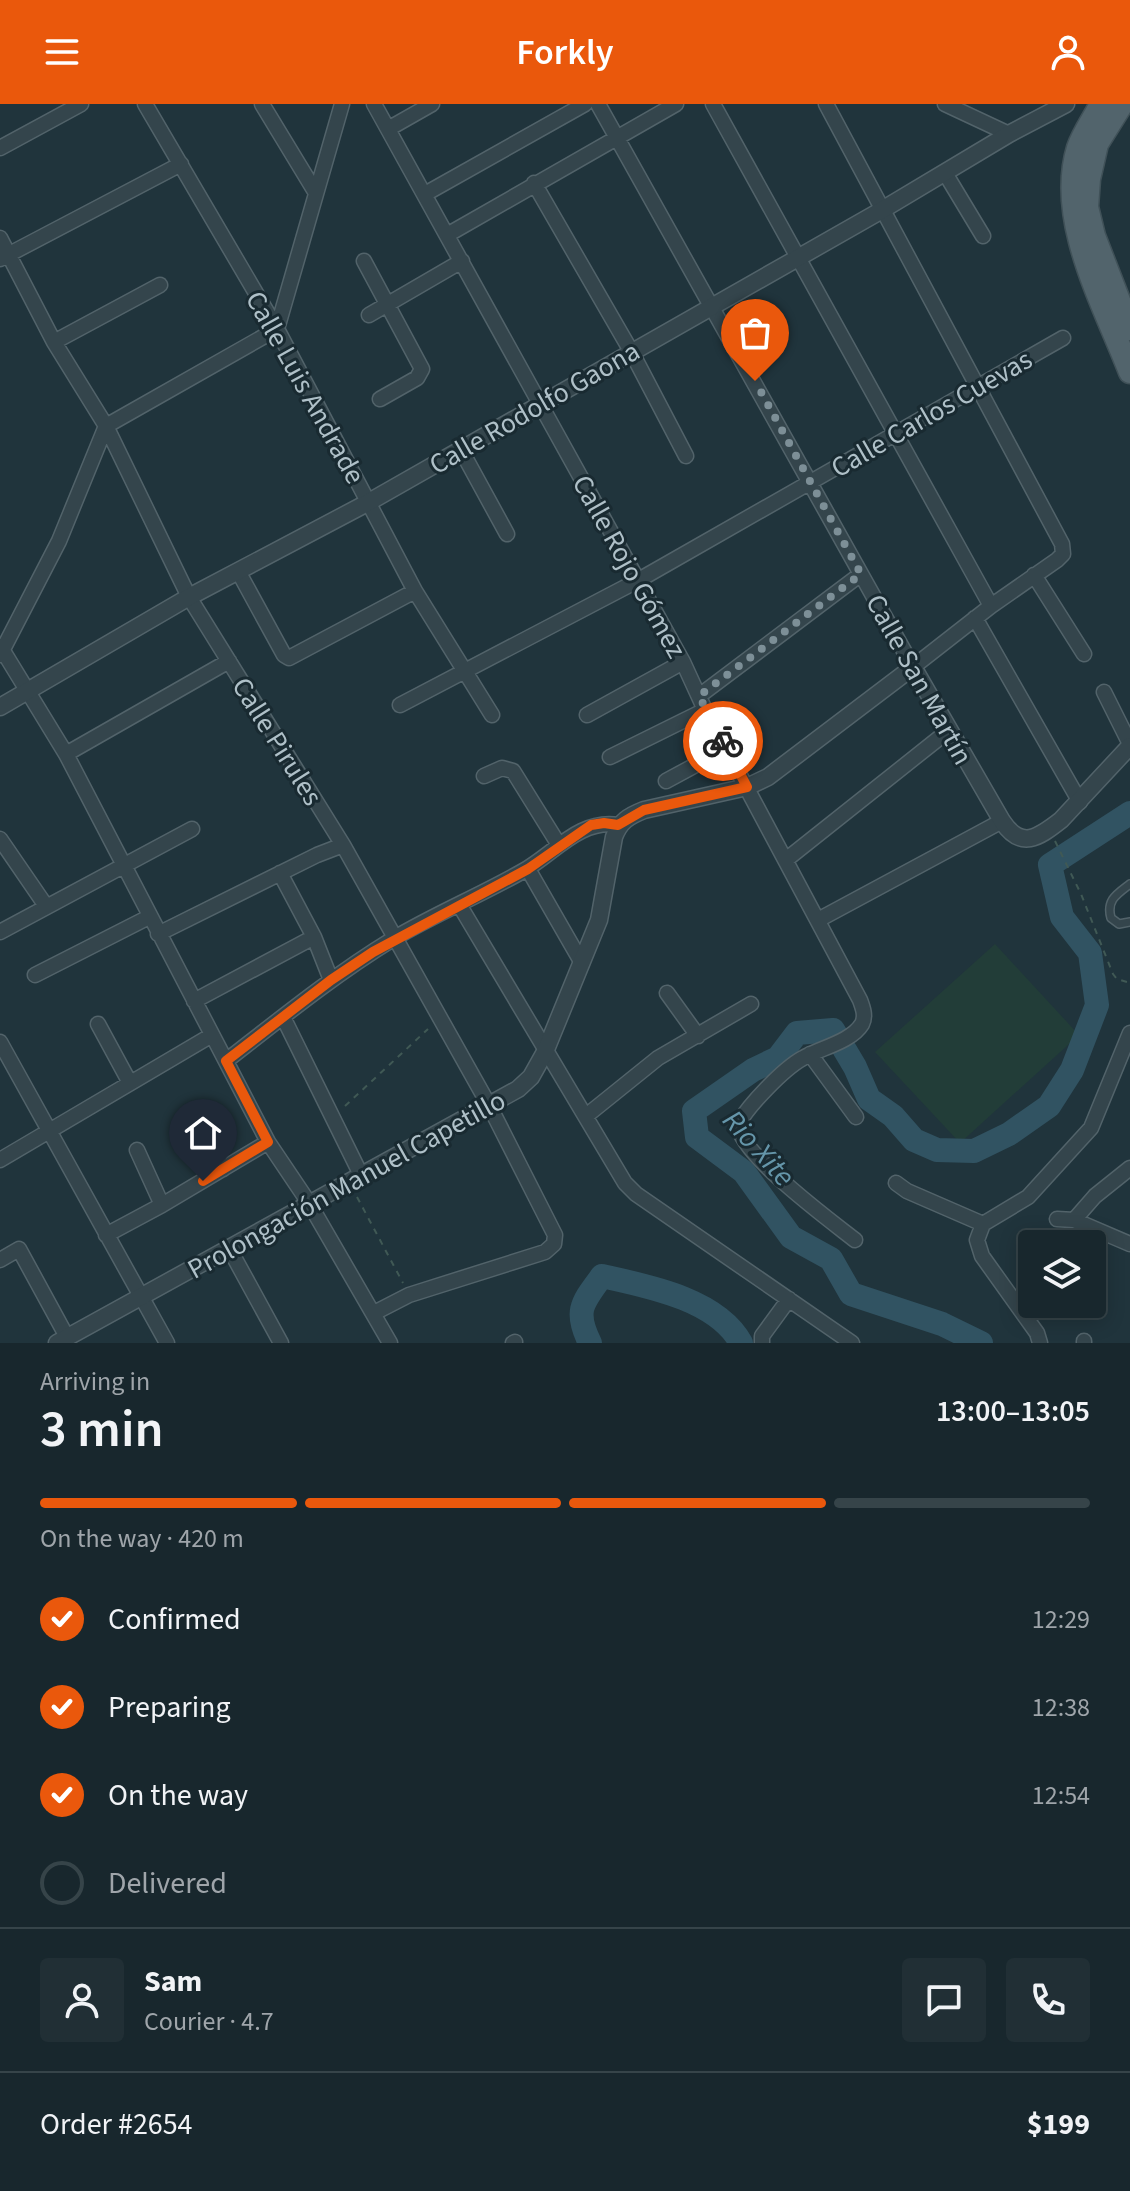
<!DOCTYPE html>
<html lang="en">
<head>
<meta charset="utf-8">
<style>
  :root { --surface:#18272d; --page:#212f35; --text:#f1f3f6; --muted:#9fa5aa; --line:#364449; --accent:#ea580c }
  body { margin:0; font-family:"Source Sans 3",sans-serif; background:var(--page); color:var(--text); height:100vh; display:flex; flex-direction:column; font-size:30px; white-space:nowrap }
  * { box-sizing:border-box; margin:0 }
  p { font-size:26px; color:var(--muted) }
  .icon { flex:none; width:44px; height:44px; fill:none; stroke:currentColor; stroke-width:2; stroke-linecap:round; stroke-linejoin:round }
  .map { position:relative; height:1239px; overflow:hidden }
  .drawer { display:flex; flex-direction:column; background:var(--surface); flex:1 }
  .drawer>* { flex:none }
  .controls { position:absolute; left:1018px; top:1126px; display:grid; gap:16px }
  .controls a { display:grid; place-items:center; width:88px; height:88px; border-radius:8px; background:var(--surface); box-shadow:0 4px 20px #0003,0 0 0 2px var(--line); font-size:40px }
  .pin { position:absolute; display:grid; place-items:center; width:68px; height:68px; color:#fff; margin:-82px -34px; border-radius:50% 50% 50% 0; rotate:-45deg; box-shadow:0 0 8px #0007 }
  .pin .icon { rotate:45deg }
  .courier { position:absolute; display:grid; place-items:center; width:80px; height:80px; margin:-40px; border:6px solid #ea580c; border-radius:50%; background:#fff; color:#222; box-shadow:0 2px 10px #0007 }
  .headline em { font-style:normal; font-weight:600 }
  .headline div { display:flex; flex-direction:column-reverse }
  .headline { display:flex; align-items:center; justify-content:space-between; height:136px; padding:0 40px }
  h1 { font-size:52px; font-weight:600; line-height:60px }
  .bar { display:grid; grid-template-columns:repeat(4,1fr); gap:12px 8px; align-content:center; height:96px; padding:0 40px }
  .bar i { height:10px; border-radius:6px; background:var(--line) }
  .bar .active { background:var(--accent) }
  .bar p { grid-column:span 4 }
  .line { display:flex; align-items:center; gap:20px; padding:0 40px; border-top:2px solid var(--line) }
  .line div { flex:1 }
  .round { display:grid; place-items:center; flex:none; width:84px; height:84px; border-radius:8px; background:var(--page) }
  ol { padding:0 40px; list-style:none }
  li { display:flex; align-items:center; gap:24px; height:88px }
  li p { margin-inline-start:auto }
  li .icon { padding:8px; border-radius:50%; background:var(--accent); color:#fff; stroke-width:4 }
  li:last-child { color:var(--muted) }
  li i { width:44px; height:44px; border:4px solid var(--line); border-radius:50% }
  header { display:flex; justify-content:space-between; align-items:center; height:104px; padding:0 40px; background:var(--accent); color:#fff; font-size:36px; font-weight:600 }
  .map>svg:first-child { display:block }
</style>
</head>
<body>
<header><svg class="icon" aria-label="menu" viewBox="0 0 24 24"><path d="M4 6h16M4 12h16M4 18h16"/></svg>Forkly<svg class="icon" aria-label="person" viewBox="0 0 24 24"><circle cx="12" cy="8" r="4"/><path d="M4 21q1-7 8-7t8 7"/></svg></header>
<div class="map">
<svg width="1130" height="1239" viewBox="0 0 1130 1239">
  <rect width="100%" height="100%" fill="#20343c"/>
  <!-- green -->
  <path fill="#223d38" d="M 995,840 L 1079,931 L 960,1039 L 875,948 Z"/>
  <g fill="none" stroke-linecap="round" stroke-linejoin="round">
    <!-- river -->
    <path stroke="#315362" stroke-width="24" d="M 590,1239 C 574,1207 582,1199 602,1172 C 647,1182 717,1195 741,1239
      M 981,1239 L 942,1220 L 851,1190 L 831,1155 L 791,1133 L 744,1068 L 697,1033 L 694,1007 L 753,966 L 778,954 L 797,929 L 833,926 L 855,963 L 869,995 L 893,1012 L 914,1036 L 937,1046 L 974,1047 L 1009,1030 L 1049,1002 L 1072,966 L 1097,901 L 1090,849 L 1062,813 L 1050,761 L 1130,709"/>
    <defs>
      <path id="service" d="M 1130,780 C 1117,790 1106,796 1111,814 L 1119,820 L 1130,818"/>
      <path id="minor" d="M 145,0 L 277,225 L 415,487 L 492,611
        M 262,0 L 316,89
        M 374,0 L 683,558 L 705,606 L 860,896 C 863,904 866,912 862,920 C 851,938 820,944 803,954 C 783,965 749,1001 738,1020 C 738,1049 831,1117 855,1136
        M 598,0 L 913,563 L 991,502 L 1057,456 L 1063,450 L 1062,440 L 826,0
        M 713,0 L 991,502
        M 945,0 L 1009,30
        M 388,25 L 432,0
        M 0,44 L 81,0
        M 945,69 L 983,132
        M 534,79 L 631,247 L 686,352
        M 425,90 L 585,0
        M 447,131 L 676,0
        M 0,134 L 54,238 L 106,322 L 189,493 L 343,741 L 490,1003 L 555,1131 L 554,1140 L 545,1148 L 409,1191 L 374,1209
        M 0,155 L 181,60
        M 364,157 L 422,265 L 417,274 L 380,295
        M 369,211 L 462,157
        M 54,238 L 160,181
        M 460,344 L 507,430
        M 238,467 L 284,551 L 289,554 L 415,487
        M 1034,471 L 1084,550
        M 975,514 L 1080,698
        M 0,542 L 66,650 L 268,1038 L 309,1099 L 390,1239
        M 0,551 L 59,437 L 106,322 L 277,225 L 342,0
        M 1104,588 L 1130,640
        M 699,592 L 861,470
        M 400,601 L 637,477 L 1063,234
        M 587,611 L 683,558
        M 66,650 L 229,557
        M 610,653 L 705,606
        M 484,672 L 502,664 L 513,667 L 559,741
        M 666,677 L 727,644
        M 0,735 L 46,802
        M 787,755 L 948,627
        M 528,765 L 582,859
        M 280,769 L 314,833 L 331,876
        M 460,802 L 625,1079 L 636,1090 L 852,1239
        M 818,816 L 1002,717
        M 0,828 L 192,725
        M 158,830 L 317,751 L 343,741
        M 35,871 L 149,813
        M 667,889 L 698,932
        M 194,897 L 314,833
        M 283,913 L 362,1073
        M 98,920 L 130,979
        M 0,938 L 167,1239
        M 810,950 L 856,1013
        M 226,957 C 280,915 334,871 393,835 C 435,810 481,791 523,767 C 555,749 579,715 618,721
        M 586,1012 L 658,954 L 751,900
        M 199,1016 L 223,1065
        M 137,1046 L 162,1101
        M 0,1056 L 212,931
        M 896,1079 L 907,1087 L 983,1120
        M 1057,1115 L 1074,1116 L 1130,1140
        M 1074,1116 L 1095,1092 L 1130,1064
        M 983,1120 L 1028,1093 L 1091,1024 L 1130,929
        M 983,1120 L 977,1136 L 982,1152 L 1037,1229 L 1040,1239
        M 106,1131 L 162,1101 L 268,1038
        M 229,1144 L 281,1239
        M 0,1156 L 19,1145 L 67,1233
        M 1084,1237 L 1084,1239
        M 513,1239 L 515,1238
        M 762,1239 L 762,1232 L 789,1195"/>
      <path id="tertiary" d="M 0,603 L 189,493 L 369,398 L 882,106 L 1009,30 L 1066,0
        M 57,1239 L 518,985 L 531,973 L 545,948 L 599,816 L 614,733 C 620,717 629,712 644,706 L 747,683 L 768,673 L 913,563 L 1002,717 C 1021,746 1038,734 1061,716 L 1130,642"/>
      <path id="primary" d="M 1101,0 C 1094,14 1083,29 1078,44 C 1056,116 1104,201 1130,268
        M 1122,0 L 1097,40 L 1089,75 L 1087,103 L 1094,132 L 1130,225"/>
    </defs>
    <!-- service casing -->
    <use href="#service" stroke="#52636a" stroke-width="10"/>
    <!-- minor casing -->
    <use href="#minor" stroke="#52636a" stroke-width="17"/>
    <!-- tertiary casing -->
    <use href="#tertiary" stroke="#52636a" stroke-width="19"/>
    <!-- primary casing -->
    <use href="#primary" stroke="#405158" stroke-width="25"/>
    <!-- path -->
    <path stroke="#405955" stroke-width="2" stroke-dasharray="6 6" stroke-linecap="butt" d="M 1055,737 L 1081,790 L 1113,870 L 1117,875 L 1130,879
      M 345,1002 L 428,925
      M 357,1093 L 403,1179"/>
    <!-- service -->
    <use href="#service" stroke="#34454c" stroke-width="7"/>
    <!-- minor -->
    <use href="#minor" stroke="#34454c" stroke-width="14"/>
    <!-- tertiary -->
    <use href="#tertiary" stroke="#34454c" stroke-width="16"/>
    <!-- primary -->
    <use href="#primary" stroke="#52646c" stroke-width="22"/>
  </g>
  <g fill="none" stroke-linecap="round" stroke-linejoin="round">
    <!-- done -->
    <path stroke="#7d8f97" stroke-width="8" stroke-dasharray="0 14.4" d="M 723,637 L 699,592 L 861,470 L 755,277"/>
    <!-- route -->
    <path stroke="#ea580c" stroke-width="10" d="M 203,1077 L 268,1038 L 226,957 L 331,876 L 373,848 L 528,765 L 591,721 L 604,719 L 618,721 L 644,706 L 747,683 L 723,637"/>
  </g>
  <g text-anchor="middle" stroke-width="6" stroke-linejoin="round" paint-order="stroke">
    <!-- street labels -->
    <g font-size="28" fill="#afc0c8" stroke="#192a31">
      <text transform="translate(306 283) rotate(61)" y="10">Calle Luis Andrade</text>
      <text transform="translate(534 303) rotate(-30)" y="10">Calle Rodolfo Gaona</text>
      <text transform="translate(931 309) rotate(-30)" y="10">Calle Carlos Cuevas</text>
      <text transform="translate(630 462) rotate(61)" y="10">Calle Rojo Gómez</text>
      <text transform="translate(920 575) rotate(61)" y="10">Calle San Martín</text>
      <text transform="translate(278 637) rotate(58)" y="10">Calle Pirules</text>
      <text transform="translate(346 1080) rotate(-29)" y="10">Prolongación Manuel Capetillo</text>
    </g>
    <!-- water labels -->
    <g font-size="30" font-style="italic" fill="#6596aa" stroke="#192a31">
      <text transform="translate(759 1044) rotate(48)" y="10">Rio Xite</text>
    </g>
  </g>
</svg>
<div class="controls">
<a><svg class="icon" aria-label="layers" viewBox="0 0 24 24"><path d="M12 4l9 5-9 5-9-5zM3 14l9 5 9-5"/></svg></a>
</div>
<div class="pin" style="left:755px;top:277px;background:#ea580c"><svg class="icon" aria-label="bag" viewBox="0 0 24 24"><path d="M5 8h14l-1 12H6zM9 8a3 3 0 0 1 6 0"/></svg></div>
<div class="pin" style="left:203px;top:1077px;background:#1f2937"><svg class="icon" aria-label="home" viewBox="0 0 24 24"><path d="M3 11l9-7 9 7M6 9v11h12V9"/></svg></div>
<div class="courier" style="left:723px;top:637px"><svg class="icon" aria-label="bike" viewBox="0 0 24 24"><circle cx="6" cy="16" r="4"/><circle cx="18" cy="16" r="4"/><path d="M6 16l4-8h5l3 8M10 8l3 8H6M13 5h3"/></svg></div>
</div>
<section class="drawer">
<div class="headline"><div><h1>3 min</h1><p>Arriving in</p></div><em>13:00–13:05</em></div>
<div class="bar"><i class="active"></i><i class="active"></i><i class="active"></i><i></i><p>On the way · 420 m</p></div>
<ol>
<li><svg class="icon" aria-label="check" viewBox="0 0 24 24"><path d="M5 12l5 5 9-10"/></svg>Confirmed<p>12:29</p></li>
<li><svg class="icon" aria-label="check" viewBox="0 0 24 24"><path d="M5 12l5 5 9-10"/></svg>Preparing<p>12:38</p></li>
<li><svg class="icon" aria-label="check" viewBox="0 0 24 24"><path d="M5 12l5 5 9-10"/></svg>On the way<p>12:54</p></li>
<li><i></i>Delivered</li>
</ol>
<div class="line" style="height:144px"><a class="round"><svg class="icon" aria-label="person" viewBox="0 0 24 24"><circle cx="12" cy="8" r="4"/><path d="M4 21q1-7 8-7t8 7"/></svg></a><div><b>Sam</b><p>Courier · 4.7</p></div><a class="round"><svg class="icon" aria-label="chat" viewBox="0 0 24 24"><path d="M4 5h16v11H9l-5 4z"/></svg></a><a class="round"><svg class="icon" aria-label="phone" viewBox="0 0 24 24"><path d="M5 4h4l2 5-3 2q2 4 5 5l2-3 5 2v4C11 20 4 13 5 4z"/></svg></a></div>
<div class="line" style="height:104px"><div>Order #2654</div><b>$199</b></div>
</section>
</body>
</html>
